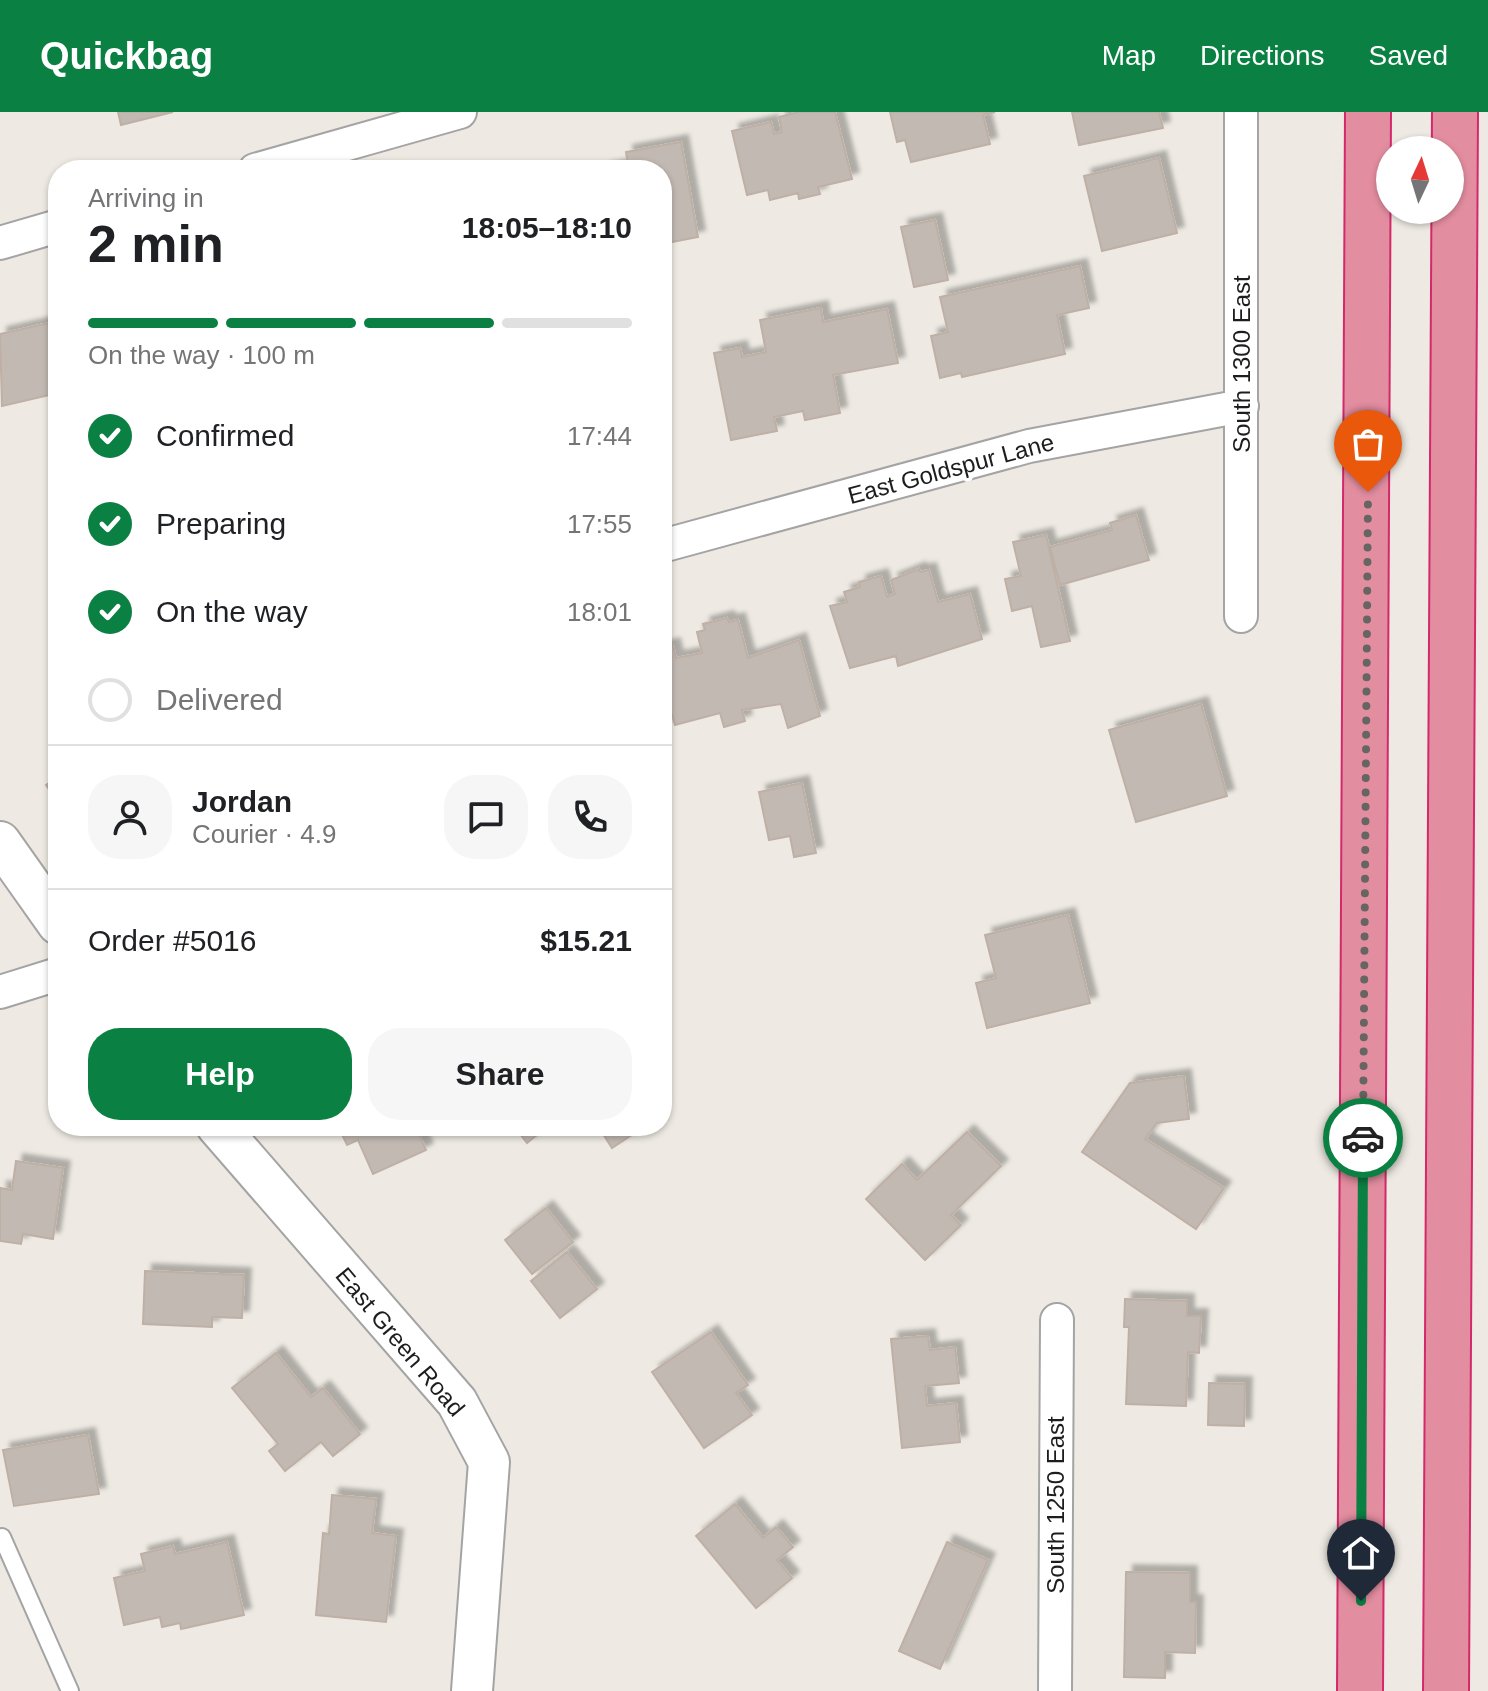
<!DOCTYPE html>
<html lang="en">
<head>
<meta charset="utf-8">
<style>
  :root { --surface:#fff; --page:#f6f6f6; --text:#202124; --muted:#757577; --line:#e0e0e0; --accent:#0b8043 }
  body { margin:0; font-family:Arial,sans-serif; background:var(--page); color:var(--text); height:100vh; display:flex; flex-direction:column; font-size:30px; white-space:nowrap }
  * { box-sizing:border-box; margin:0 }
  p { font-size:26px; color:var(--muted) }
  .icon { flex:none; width:44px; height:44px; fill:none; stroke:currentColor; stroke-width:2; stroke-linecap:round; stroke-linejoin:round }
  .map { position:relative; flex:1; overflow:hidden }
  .panel { position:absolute; left:48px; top:48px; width:624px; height:976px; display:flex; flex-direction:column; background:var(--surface); border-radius:32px; box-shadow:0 2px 6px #0004 }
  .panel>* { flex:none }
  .needle { width:52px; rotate:4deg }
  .tools { position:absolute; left:1376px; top:24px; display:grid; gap:16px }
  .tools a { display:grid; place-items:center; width:88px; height:88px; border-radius:50%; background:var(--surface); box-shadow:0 2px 6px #0004; font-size:40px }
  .pin { position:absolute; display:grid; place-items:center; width:68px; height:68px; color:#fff; margin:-82px -34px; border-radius:50% 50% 50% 0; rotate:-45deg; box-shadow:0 0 8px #0007 }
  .pin .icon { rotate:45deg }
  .courier { position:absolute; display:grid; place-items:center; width:80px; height:80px; margin:-40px; border:6px solid #0b8043; border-radius:50%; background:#fff; color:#222; box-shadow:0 2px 10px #0007 }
  .summary em { font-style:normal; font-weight:700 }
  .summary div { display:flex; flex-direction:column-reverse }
  .summary { display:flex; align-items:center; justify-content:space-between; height:136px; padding:0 40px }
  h1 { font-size:52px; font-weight:700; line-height:60px }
  .bar { display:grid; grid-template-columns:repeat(4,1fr); gap:12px 8px; align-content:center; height:96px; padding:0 40px }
  .bar i { height:10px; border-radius:6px; background:var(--line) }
  .bar .selected { background:var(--accent) }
  .bar p { grid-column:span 4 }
  .line { display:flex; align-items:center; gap:20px; padding:0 40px; border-top:2px solid var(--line) }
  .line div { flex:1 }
  .round { display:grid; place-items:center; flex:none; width:84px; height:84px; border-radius:32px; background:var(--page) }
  ol { padding:0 40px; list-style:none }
  li { display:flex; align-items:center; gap:24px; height:88px }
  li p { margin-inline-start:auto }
  li .icon { padding:8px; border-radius:50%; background:var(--accent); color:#fff; stroke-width:4 }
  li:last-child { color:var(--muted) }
  li i { width:44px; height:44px; border:4px solid var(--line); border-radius:50% }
  .action { display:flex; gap:16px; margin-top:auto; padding:16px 40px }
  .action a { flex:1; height:92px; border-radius:32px; background:var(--accent); color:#fff; font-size:32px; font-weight:700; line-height:92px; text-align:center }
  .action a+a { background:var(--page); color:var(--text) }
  header { display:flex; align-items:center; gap:48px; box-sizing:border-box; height:112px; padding:0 40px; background:var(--accent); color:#fff }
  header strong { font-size:38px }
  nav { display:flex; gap:44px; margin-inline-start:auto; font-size:28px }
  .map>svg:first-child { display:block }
</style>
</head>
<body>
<header>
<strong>Quickbag</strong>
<nav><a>Map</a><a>Directions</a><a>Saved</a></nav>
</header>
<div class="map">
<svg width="1488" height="1579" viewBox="0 0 1488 1579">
  <defs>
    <filter id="shadow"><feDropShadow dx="7" dy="-7" stdDeviation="2" flood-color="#0004"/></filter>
  </defs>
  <rect width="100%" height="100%" fill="#eeeae3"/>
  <!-- building -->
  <path fill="#c2b9b3" stroke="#bfb0a6" stroke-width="2" filter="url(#shadow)" d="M 118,0 L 173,0 L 121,13 Z
    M 799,0 L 835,0 L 852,67 L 818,75 L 820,82 L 799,87 L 798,81 L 770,88 L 768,78 L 747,83 L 732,19 L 771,10 L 774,22 L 782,20 L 779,5 Z
    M 890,0 L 995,0 L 983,3 L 990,32 L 911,50 L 905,28 L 897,30 Z
    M 1072,0 L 1159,0 L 1163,16 L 1079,33 Z
    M 681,30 L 698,125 L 662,132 L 662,58 L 603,58 L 628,53 L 626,40 Z
    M 1159,46 L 1177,121 L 1102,139 L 1084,64 Z
    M 935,108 L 948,168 L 914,175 L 901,115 Z
    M 1080,154 L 1089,196 L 1057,203 L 1065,242 L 962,265 L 961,261 L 940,266 L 931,224 L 948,220 L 940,185 Z
    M 821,196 L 823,210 L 887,197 L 898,251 L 833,263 L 840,301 L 805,308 L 803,299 L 774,305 L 777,319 L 731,328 L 714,241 L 740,236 L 742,245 L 766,240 L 760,208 Z
    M 58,209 L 58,281 L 2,294 L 0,222 Z
    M 1136,403 L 1149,448 L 1060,473 L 1050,435 L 1112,418 L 1110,411 Z
    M 1046,423 L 1070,529 L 1041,535 L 1032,494 L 1012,499 L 1005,467 L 1021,464 L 1013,430 Z
    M 919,457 L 920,460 L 929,458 L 938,490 L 970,482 L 982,527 L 898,554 L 896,544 L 850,556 L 830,494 L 847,490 L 844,480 L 860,475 L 859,470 L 881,464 L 887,485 L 895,482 L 891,468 Z
    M 727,506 L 729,510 L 738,508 L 748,546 L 799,528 L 820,604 L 788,616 L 781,592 L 742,598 L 745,609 L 724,615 L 720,601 L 675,613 L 672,602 L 662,604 L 666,615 L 662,616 L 662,536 L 673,533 L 676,546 L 702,541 L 697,520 L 705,518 L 703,512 Z
    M 1201,592 L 1227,684 L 1136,710 L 1109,618 Z
    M 58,665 L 58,690 L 46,673 Z
    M 802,671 L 816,741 L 794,745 L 790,724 L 769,728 L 759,680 Z
    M 1068,803 L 1090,891 L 987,916 L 976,871 L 996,866 L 985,823 Z
    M 1184,964 L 1189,1007 L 1157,1011 L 1145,1027 L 1224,1076 L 1196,1117 L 1082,1040 L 1130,971 Z
    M 338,1014 L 415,1014 L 426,1038 L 373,1062 L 358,1028 L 347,1033 Z
    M 514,1014 L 548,1014 L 527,1031 Z
    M 598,1014 L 645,1014 L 612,1036 Z
    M 967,1020 L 1001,1054 L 951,1103 L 961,1113 L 925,1148 L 866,1087 L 902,1052 L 917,1068 Z
    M 16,1049 L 63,1056 L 53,1127 L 23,1122 L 21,1132 L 0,1129 L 0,1076 L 12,1078 Z
    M 546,1096 L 573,1130 L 532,1162 L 505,1128 Z
    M 567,1140 L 597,1177 L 560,1206 L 531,1169 Z
    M 145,1159 L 244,1163 L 242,1206 L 212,1205 L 212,1215 L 143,1212 Z
    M 1125,1187 L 1187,1189 L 1187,1204 L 1201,1204 L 1199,1241 L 1188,1240 L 1186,1294 L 1126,1292 L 1129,1215 L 1124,1215 Z
    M 711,1220 L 748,1273 L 736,1281 L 752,1303 L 704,1336 L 652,1260 Z
    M 928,1224 L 930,1238 L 955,1235 L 959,1271 L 925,1274 L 927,1294 L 956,1291 L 960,1330 L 902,1336 L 891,1227 Z
    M 276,1241 L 311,1285 L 323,1276 L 360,1322 L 333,1344 L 321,1330 L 285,1359 L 269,1339 L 278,1332 L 232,1276 Z
    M 1209,1271 L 1245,1272 L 1244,1314 L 1208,1313 Z
    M 88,1323 L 99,1382 L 14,1394 L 3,1338 Z
    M 332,1383 L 376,1387 L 372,1421 L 396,1424 L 386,1510 L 316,1503 L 323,1421 L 329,1422 Z
    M 735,1392 L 763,1426 L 776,1415 L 793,1435 L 777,1448 L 792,1466 L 756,1496 L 696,1424 Z
    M 227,1430 L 244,1503 L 181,1517 L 180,1511 L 162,1515 L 160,1505 L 124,1513 L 114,1466 L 145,1459 L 141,1442 L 173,1434 L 175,1442 Z
    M 947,1430 L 988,1448 L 940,1557 L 899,1539 Z
    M 1126,1460 L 1190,1461 L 1190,1490 L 1196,1490 L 1195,1541 L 1165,1540 L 1165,1566 L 1124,1565 Z"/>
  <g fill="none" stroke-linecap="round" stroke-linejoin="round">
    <defs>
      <path id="service" d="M 2,1425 L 70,1579"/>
      <path id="minor" d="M 1241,0 L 1241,504
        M 255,58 L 460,0
        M 0,131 L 58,114
        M 662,434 L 1029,334 L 1242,294
        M 0,880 L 58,862
        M 1055,1579 L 1057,1208"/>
      <path id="tertiary" d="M 0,730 L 58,812
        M 217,1014 L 457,1290 L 489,1350 L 472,1579"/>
      <path id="motorway" d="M 1360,1579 L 1368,0
        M 1446,1579 L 1455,0"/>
    </defs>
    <!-- service casing -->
    <use href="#service" stroke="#a4a4a4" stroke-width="20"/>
    <!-- minor casing -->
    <use href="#minor" stroke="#a4a4a4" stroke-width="36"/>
    <!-- tertiary casing -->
    <use href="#tertiary" stroke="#a4a4a4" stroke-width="44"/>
    <!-- motorway casing -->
    <use href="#motorway" stroke="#d3296a" stroke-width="48"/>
    <!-- service -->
    <use href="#service" stroke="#fff" stroke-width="16"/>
    <!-- minor -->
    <use href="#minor" stroke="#fff" stroke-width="32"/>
    <!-- tertiary -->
    <use href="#tertiary" stroke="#fff" stroke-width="40"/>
    <!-- motorway -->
    <use href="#motorway" stroke="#e38da0" stroke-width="44"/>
  </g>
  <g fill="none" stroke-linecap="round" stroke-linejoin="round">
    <!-- done -->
    <path stroke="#666562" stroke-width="8" stroke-dasharray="0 14.4" d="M 1363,1026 L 1368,380"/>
    <!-- route -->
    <path stroke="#0b8043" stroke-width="10" d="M 1361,1489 L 1363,1026"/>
  </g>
  <g text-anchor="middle" stroke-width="7" stroke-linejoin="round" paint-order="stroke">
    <!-- street labels -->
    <g font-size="24" fill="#1d1d1d" stroke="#fff">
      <text transform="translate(1242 252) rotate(-90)" y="8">South 1300 East</text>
      <text transform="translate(951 357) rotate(-15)" y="8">East Goldspur Lane</text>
      <text transform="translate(400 1230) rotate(50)" y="8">East Green Road</text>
      <text transform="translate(1056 1393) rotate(-90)" y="8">South 1250 East</text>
    </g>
  </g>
</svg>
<div class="tools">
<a><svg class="needle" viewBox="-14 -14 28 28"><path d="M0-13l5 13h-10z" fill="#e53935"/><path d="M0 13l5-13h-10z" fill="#757577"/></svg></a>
</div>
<div class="pin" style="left:1368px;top:380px;background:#ea580c"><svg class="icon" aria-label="bag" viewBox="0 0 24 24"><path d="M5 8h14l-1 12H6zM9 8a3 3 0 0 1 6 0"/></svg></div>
<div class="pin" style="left:1361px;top:1489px;background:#1f2937"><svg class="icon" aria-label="home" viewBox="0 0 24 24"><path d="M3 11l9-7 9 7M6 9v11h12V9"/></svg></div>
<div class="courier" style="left:1363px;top:1026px"><svg class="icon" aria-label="car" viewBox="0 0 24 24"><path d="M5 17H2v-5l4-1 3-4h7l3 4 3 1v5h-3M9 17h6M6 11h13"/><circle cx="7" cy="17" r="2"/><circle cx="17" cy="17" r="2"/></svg></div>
<section class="panel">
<div class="summary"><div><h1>2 min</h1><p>Arriving in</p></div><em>18:05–18:10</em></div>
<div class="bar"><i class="selected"></i><i class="selected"></i><i class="selected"></i><i></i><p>On the way · 100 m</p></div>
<ol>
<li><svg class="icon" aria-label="check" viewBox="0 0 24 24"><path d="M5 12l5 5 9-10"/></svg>Confirmed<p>17:44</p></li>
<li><svg class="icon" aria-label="check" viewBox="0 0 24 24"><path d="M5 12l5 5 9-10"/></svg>Preparing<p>17:55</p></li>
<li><svg class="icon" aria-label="check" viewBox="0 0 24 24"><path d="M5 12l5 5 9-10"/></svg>On the way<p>18:01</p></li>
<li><i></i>Delivered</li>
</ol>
<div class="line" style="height:144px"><a class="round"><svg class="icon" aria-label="person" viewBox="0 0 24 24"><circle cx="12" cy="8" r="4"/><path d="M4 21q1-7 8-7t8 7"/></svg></a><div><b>Jordan</b><p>Courier · 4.9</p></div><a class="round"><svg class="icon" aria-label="chat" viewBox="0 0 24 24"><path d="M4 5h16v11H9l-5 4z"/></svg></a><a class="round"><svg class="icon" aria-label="phone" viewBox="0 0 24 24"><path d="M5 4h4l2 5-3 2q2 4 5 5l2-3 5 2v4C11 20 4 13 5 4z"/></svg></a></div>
<div class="line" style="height:104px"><div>Order #5016</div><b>$15.21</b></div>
<div class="action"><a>Help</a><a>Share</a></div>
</section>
</div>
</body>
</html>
